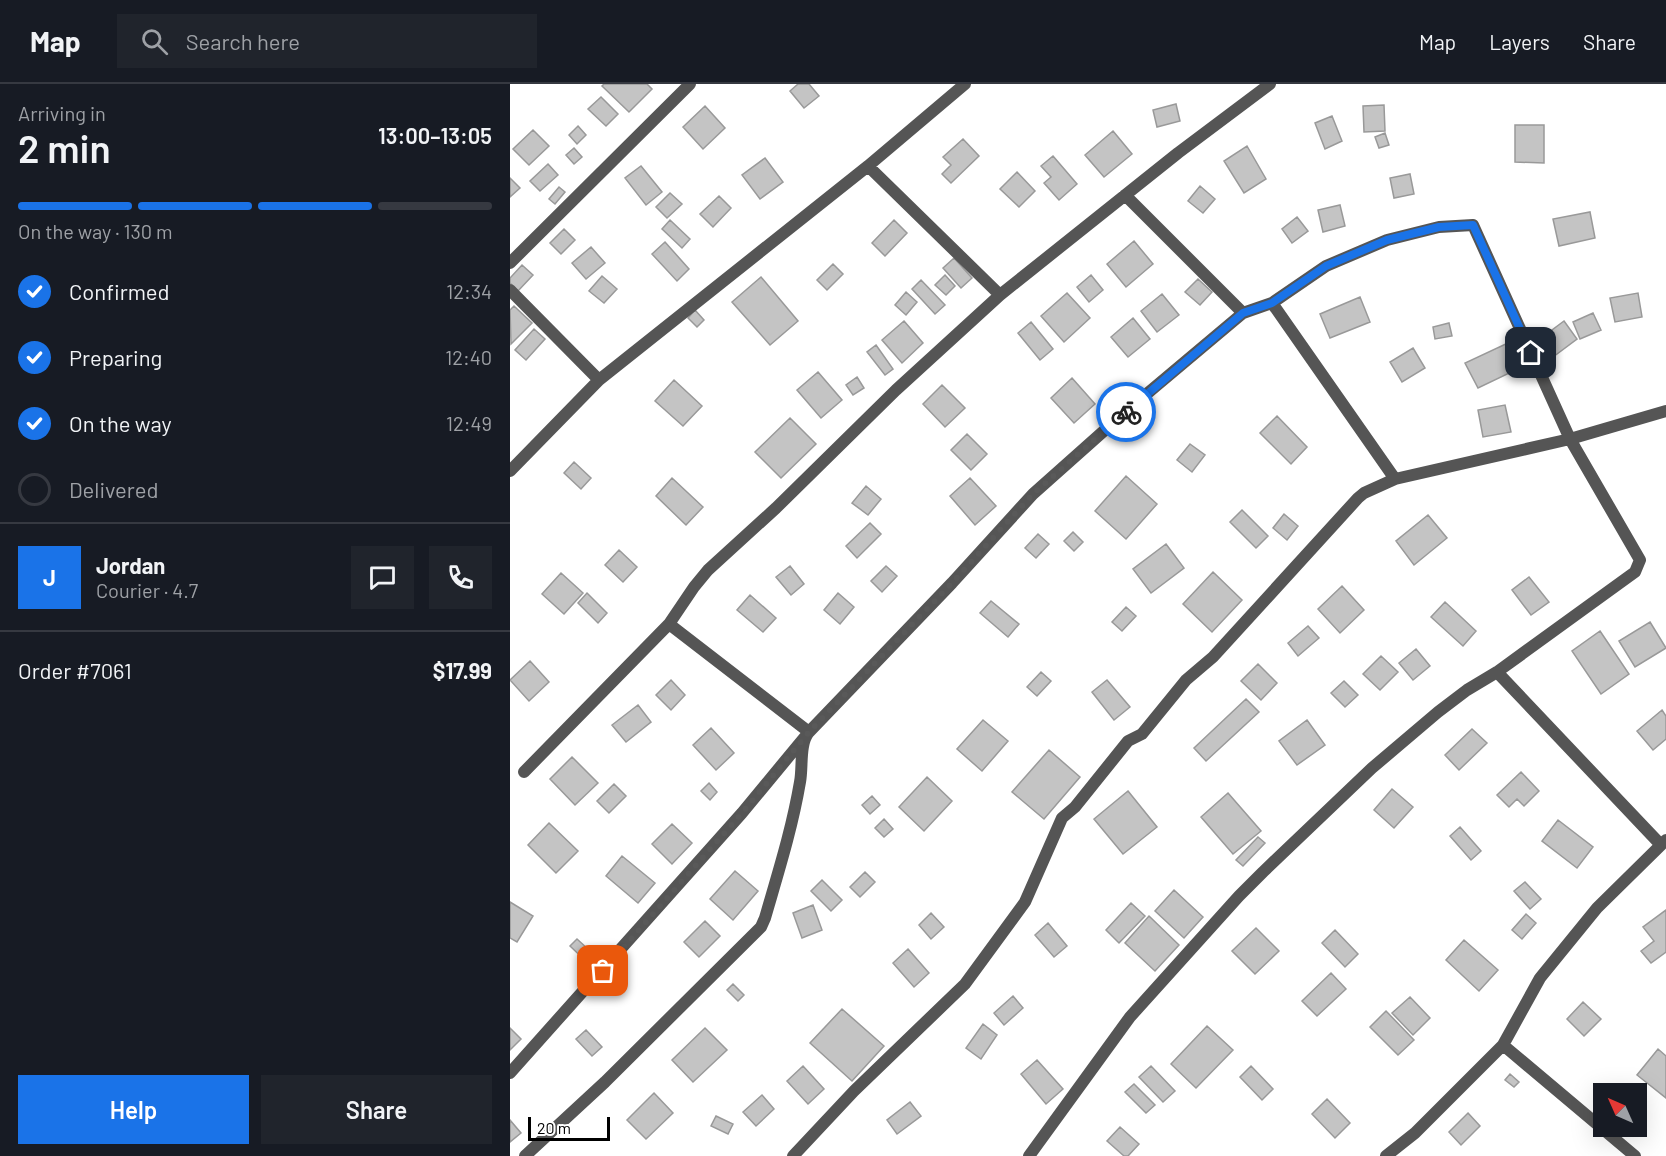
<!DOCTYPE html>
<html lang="en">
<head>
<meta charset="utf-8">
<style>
  :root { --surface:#171b24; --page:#20242c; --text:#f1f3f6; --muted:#9ea1a6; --line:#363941; --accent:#1a73e8 }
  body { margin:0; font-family:Barlow,sans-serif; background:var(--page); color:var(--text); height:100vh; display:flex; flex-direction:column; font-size:22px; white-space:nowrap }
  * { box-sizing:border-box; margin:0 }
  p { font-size:20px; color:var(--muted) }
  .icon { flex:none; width:33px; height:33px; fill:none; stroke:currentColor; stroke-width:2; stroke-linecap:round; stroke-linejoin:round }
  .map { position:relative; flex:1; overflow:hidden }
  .details { display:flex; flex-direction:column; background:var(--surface); width:510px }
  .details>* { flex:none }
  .needle { width:39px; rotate:315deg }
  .buttons { position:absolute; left:1083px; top:999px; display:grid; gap:12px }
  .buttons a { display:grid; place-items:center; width:54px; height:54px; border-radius:0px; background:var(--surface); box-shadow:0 6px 24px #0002; font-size:30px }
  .scale { position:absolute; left:18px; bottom:15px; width:82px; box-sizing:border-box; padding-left:6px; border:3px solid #000; border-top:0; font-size:16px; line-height:21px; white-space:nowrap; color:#000; -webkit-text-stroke:4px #fff; paint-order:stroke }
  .pin { position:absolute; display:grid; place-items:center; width:51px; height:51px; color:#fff; margin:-26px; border-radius:12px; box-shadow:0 3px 9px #0006 }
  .courier { position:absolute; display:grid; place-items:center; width:60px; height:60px; margin:-30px; border:4px solid #1a73e8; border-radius:50%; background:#fff; color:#222; box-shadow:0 2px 8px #0007 }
  .head em { font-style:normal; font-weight:600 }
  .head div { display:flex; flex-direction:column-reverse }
  .head { display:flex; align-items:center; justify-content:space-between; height:102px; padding:0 18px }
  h1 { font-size:39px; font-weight:600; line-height:45px }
  .bar { display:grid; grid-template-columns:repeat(4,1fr); gap:9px 6px; align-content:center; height:72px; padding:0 18px }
  .bar i { height:8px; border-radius:4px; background:var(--line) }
  .bar .current { background:var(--accent) }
  .bar p { grid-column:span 4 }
  .line { display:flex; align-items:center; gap:15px; padding:0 18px; border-top:2px solid var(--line) }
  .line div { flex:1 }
  .round { display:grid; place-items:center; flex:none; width:63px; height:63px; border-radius:0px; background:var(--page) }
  ol { padding:0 18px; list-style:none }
  li { display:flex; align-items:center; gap:18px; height:66px }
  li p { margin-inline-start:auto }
  li .icon { padding:6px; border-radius:50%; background:var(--accent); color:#fff; stroke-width:4 }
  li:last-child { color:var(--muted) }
  li i { width:33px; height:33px; border:3px solid var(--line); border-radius:50% }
  .button { display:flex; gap:12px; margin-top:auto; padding:12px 18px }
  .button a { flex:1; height:69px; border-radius:0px; background:var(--accent); color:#fff; font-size:24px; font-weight:600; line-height:69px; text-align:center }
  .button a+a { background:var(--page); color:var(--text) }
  header { display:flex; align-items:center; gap:36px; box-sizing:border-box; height:84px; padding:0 30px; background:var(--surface); border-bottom:2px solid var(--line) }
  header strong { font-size:28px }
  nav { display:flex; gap:33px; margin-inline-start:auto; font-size:21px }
  .search { width:420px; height:54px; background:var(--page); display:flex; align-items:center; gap:15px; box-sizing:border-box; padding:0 21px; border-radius:0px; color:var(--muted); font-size:22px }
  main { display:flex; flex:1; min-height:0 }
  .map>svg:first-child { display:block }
</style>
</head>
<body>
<header>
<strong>Map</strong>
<div class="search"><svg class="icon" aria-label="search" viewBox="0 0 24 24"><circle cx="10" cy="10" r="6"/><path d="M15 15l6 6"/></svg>Search here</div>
<nav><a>Map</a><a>Layers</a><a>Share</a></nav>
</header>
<main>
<section class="details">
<div class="head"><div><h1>2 min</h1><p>Arriving in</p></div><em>13:00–13:05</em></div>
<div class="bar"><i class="current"></i><i class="current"></i><i class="current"></i><i></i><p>On the way · 130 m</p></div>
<ol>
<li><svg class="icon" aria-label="check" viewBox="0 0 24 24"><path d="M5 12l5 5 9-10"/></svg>Confirmed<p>12:34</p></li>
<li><svg class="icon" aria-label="check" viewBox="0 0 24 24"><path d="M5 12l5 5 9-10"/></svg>Preparing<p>12:40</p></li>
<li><svg class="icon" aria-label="check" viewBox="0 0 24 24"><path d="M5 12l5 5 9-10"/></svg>On the way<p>12:49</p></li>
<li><i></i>Delivered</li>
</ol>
<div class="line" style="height:108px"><b class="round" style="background:var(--accent);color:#fff">J</b><div><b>Jordan</b><p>Courier · 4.7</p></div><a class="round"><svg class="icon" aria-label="chat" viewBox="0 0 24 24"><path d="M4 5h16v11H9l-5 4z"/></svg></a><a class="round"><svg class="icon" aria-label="phone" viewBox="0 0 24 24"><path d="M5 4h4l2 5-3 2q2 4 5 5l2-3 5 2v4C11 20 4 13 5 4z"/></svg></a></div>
<div class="line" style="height:78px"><div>Order #7061</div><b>$17.99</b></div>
<div class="button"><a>Help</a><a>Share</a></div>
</section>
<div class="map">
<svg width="1156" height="1072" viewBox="0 0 1156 1072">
  <rect width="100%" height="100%" fill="#fff"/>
  <!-- building -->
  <path fill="#c4c4c4" stroke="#999" stroke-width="1.5" d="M 94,0 L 137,0 L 142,5 L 119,28 L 92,2 Z
    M 288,0 L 299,0 L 309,12 L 294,24 L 280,7 Z
    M 91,13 L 108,30 L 96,42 L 78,25 Z
    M 666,20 L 670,37 L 647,43 L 643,26 Z
    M 874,21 L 875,47 L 854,48 L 853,22 Z
    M 195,22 L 215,44 L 193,65 L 173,43 Z
    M 822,32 L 832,57 L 815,65 L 805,39 Z
    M 1005,41 L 1034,41 L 1034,79 L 1005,78 Z
    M 68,42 L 76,51 L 67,60 L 59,51 Z
    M 23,46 L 39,62 L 19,81 L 3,65 Z
    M 603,47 L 622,70 L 594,93 L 575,71 Z
    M 875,49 L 879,61 L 869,64 L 865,53 Z
    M 453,55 L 469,72 L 441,99 L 432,90 L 441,81 L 433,73 Z
    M 737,62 L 756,95 L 734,109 L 714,77 Z
    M 64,64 L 72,73 L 64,80 L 56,71 Z
    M 543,72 L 567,100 L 549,116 L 534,99 L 541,93 L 531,82 Z
    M 255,74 L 273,98 L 250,115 L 232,91 Z
    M 38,80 L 48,91 L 30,107 L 20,97 Z
    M 131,82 L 152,108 L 136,121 L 115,94 Z
    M 507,88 L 525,107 L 509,123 L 490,105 Z
    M 900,90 L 904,110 L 884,114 L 880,94 Z
    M 0,94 L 10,104 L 0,113 Z
    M 690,102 L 705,115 L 693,129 L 678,117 Z
    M 49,103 L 55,108 L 45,120 L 39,115 Z
    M 160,109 L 172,120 L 157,134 L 146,123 Z
    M 209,112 L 221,124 L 203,143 L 190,130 Z
    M 830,121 L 835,142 L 813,148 L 808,126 Z
    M 1080,128 L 1085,154 L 1049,162 L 1043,135 Z
    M 787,133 L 798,147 L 782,159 L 772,145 Z
    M 160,136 L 180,155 L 172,164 L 152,145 Z
    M 384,136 L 397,149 L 375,172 L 362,159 Z
    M 54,145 L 65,156 L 51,170 L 40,159 Z
    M 624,157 L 643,180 L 616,203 L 597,180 Z
    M 155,158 L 179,185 L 167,197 L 142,170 Z
    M 81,163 L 95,179 L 76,195 L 62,179 Z
    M 444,174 L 462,194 L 451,204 L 433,184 Z
    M 323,180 L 333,190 L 317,206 L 307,196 Z
    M 12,181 L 23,191 L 8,207 L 0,199 L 0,194 Z
    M 435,191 L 445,202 L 436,211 L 425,201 Z
    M 581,191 L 593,206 L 579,218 L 567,203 Z
    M 92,192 L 107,205 L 94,219 L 79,207 Z
    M 251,193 L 288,237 L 260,261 L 222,218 Z
    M 688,195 L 702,208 L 690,221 L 675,208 Z
    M 411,196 L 435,221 L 425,230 L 402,205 Z
    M 396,208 L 407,218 L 396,231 L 385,221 Z
    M 557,209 L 580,234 L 554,258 L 531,232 Z
    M 1128,209 L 1132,233 L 1105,238 L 1100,214 Z
    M 652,210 L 669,231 L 647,248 L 631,227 Z
    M 850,213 L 860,238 L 820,254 L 810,230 Z
    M 4,222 L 22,239 L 1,260 L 0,226 Z
    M 185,226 L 194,236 L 187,243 L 178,234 Z
    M 1083,229 L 1091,246 L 1070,255 L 1063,238 Z
    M 623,234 L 640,255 L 618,273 L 601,253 Z
    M 394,237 L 413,259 L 392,279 L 372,256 Z
    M 1054,237 L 1067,255 L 1043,273 L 1030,255 Z
    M 521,238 L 543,265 L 530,276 L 508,249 Z
    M 939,239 L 942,252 L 925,255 L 923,243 Z
    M 24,245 L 35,255 L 16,276 L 5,266 Z
    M 1000,258 L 1012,283 L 968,304 L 955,279 Z
    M 366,261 L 383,285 L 375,291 L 357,268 Z
    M 903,264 L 915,284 L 892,298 L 880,278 Z
    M 308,288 L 332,316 L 311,334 L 287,306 Z
    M 347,293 L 354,304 L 343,311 L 336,301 Z
    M 562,294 L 585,320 L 564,339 L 541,314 Z
    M 164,296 L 192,322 L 173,342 L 145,317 Z
    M 432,301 L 455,324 L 435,343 L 413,320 Z
    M 995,321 L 1001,348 L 973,353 L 968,326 Z
    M 767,332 L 797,363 L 781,380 L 750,349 Z
    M 280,334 L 306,360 L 271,394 L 245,368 Z
    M 457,350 L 477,370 L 461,386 L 441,366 Z
    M 680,360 L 695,371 L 682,388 L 667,376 Z
    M 64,378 L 81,394 L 71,405 L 54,389 Z
    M 616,392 L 647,420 L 616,455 L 585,427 Z
    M 162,394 L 193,423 L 176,441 L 146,412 Z
    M 460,394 L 486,422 L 465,441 L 440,412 Z
    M 356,402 L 371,415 L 358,431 L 342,419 Z
    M 732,426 L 758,452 L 746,464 L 720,438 Z
    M 774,430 L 788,442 L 777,456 L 763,444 Z
    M 918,431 L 937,454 L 904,481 L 886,457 Z
    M 360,439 L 371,450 L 347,474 L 336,462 Z
    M 563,448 L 573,458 L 564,467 L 554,457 Z
    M 528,450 L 539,460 L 526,474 L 515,464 Z
    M 656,460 L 674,484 L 641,509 L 623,485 Z
    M 109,466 L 127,483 L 113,498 L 95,481 Z
    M 280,482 L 294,500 L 281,511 L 266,493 Z
    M 376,482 L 387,492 L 372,508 L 361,497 Z
    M 703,488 L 732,516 L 702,548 L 673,520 Z
    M 51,489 L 73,509 L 54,530 L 32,510 Z
    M 1019,493 L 1039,518 L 1021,531 L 1002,506 Z
    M 832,502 L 854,526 L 830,549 L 808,525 Z
    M 77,509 L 97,529 L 88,539 L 68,519 Z
    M 328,509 L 344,523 L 330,540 L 314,526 Z
    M 240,511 L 266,534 L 253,548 L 227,526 Z
    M 481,517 L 509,540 L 498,553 L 470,529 Z
    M 935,518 L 966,547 L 953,562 L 921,533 Z
    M 616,523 L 626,532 L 612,547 L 602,538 Z
    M 1140,538 L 1156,564 L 1125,583 L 1109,557 Z
    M 798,542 L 809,554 L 788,572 L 778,559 Z
    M 1090,547 L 1119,590 L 1091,610 L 1062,567 Z
    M 906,565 L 920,582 L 903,596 L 889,579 Z
    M 871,572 L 888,588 L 870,606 L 853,590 Z
    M 20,577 L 39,598 L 19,617 L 0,596 Z
    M 748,580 L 767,599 L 751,616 L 731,597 Z
    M 531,588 L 541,597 L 527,612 L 517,603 Z
    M 161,596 L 175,611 L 161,626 L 146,611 Z
    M 597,596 L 620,623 L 604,636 L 582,608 Z
    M 834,597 L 848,611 L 835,623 L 821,609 Z
    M 736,615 L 749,628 L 696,677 L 684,664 Z
    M 128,621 L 141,638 L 116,658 L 102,641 Z
    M 1152,626 L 1156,632 L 1156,655 L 1143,666 L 1127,647 Z
    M 473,636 L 498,657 L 472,687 L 447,665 Z
    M 797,636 L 815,661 L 787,681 L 769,657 Z
    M 201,644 L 224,669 L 206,686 L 183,661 Z
    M 962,645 L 977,659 L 949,686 L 935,671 Z
    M 539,666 L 570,693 L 534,735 L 502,708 Z
    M 62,673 L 88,699 L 65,721 L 40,695 Z
    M 1011,688 L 1029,707 L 1014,722 L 1007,715 L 999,723 L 987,711 Z
    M 417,693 L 442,717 L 414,747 L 389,723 Z
    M 199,699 L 207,708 L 200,716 L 191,707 Z
    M 104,700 L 116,712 L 99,729 L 87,717 Z
    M 882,705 L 903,723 L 884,744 L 864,726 Z
    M 618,707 L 647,743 L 613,770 L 584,735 Z
    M 718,709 L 751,747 L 723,770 L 691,733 Z
    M 362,712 L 370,721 L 360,730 L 352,721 Z
    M 374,735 L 383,745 L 374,753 L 365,744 Z
    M 1048,736 L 1083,763 L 1067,784 L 1032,757 Z
    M 39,739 L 68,767 L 46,789 L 18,761 Z
    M 162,740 L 182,759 L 162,780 L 142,760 Z
    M 950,743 L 971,767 L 961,776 L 940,752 Z
    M 748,753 L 755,759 L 733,782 L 726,776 Z
    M 112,772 L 145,799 L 128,819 L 96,792 Z
    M 225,787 L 248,807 L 223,836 L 200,815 Z
    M 355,788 L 365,798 L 350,813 L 340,803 Z
    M 312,796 L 332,816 L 321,827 L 301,807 Z
    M 1015,798 L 1031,815 L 1020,825 L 1004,807 Z
    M 664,806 L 693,833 L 674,854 L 645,827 Z
    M 0,818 L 23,832 L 7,858 L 0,854 Z
    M 621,819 L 635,832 L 609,859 L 596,846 Z
    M 303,821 L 312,846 L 292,854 L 283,829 Z
    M 1156,826 L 1156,868 L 1141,879 L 1131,867 L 1144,857 L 1133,843 Z
    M 421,829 L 434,843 L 421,855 L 409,841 Z
    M 1016,830 L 1026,839 L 1012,855 L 1002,846 Z
    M 639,832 L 669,861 L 645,887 L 615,859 Z
    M 195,837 L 210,852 L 189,873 L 174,858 Z
    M 538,839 L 557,862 L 544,873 L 525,851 Z
    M 746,844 L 769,867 L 745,890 L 722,867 Z
    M 825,846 L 848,870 L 835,883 L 812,859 Z
    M 67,855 L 90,876 L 83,884 L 60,862 Z
    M 954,856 L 988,886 L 969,907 L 936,876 Z
    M 398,865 L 419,889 L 404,903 L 383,879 Z
    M 821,889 L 836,905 L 807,932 L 792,917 Z
    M 223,900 L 234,911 L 228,917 L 217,906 Z
    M 503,912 L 513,924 L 494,941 L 484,929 Z
    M 900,913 L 920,934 L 903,951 L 882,929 Z
    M 1073,918 L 1091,935 L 1074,952 L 1057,935 Z
    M 332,925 L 374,962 L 342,997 L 300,959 Z
    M 876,927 L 904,956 L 888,971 L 860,943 Z
    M 473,940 L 487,951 L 471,975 L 456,964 Z
    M 697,942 L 723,966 L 686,1004 L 661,980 Z
    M 0,944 L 11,955 L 0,966 Z
    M 195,944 L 217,966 L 183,998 L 162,976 Z
    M 76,946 L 92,963 L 82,972 L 66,955 Z
    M 1148,965 L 1156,972 L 1156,1014 L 1127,991 Z
    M 527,976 L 553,1005 L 536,1020 L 511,990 Z
    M 293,982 L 314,1005 L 298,1020 L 277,997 Z
    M 641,982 L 665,1007 L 653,1018 L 629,993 Z
    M 741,982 L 763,1005 L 752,1016 L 730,993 Z
    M 1000,990 L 1009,998 L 1004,1003 L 995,996 Z
    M 624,1000 L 645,1021 L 636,1029 L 615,1008 Z
    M 144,1009 L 163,1029 L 136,1055 L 117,1036 Z
    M 252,1011 L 264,1025 L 246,1042 L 233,1028 Z
    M 817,1015 L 840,1039 L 825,1054 L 802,1030 Z
    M 400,1018 L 411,1032 L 387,1050 L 377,1036 Z
    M 958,1029 L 970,1042 L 951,1061 L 939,1048 Z
    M 206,1032 L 223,1040 L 218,1050 L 201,1042 Z
    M 0,1036 L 11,1049 L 0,1058 Z
    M 610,1043 L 629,1060 L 618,1072 L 614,1072 L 597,1057 Z"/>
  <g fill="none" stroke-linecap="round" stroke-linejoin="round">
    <!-- street -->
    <path stroke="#555" stroke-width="12" d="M 358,82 L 490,211
      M 615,111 L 733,229
      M 0,179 L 180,0
      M 0,206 L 89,296
      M 762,219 L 885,395
      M 0,387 L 89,296 L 358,82 L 455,0
      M 987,588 L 1151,761
      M 14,688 L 159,540 L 184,503 L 198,486 L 266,424 L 386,306 L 490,211 L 668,69 L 760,0
      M 993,961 L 1125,1072
      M 0,989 L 232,729 L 299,648 L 442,499 L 523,410 L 614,329 L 733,229 L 762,219 L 816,182 L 877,156 L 929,143 L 963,141 L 1060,355 L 1130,476 L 1125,488 L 987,588 L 957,606 L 928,628 L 862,684 L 753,788 L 729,812 L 620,933 L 519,1072
      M 15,1072 L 95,998 L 251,843 L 255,834 C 268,789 282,745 290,698 C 293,683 289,660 299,648 L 159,540
      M 283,1072 L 344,1007 L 455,900 L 515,818 L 552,734 L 565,723 L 618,657 L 632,650 L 676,596 L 703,573 L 848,414 L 854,409 L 885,395 L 1060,355 L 1156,327
      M 876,1072 L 905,1049 L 993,961 L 1030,894 L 1087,824 L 1156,756"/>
  </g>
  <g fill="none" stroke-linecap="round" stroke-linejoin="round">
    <!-- done -->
    <path stroke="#595959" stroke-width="6" stroke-dasharray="0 10.8" d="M 93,887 L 232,729 L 299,648 L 442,499 L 523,410 L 616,328"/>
    <!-- route -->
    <path stroke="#1a73e8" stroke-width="8" d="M 616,328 L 733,229 L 762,219 L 816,182 L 877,156 L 929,143 L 963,141 L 1021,269"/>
  </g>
</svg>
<div class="buttons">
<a><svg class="needle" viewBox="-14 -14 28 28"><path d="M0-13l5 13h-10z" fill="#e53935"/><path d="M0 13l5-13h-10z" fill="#9ea1a6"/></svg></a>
</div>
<div class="scale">20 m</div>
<div class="pin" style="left:93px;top:887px;background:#ea580c"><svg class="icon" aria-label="bag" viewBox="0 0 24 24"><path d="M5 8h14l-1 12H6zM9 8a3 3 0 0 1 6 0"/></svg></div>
<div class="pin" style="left:1021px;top:269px;background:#1f2937"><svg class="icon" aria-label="home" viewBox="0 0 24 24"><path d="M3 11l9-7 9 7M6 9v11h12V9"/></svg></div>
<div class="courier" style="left:616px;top:328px"><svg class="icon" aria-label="bike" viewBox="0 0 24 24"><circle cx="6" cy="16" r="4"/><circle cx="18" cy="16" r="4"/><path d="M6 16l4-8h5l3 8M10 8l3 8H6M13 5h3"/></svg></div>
</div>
</main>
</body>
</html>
